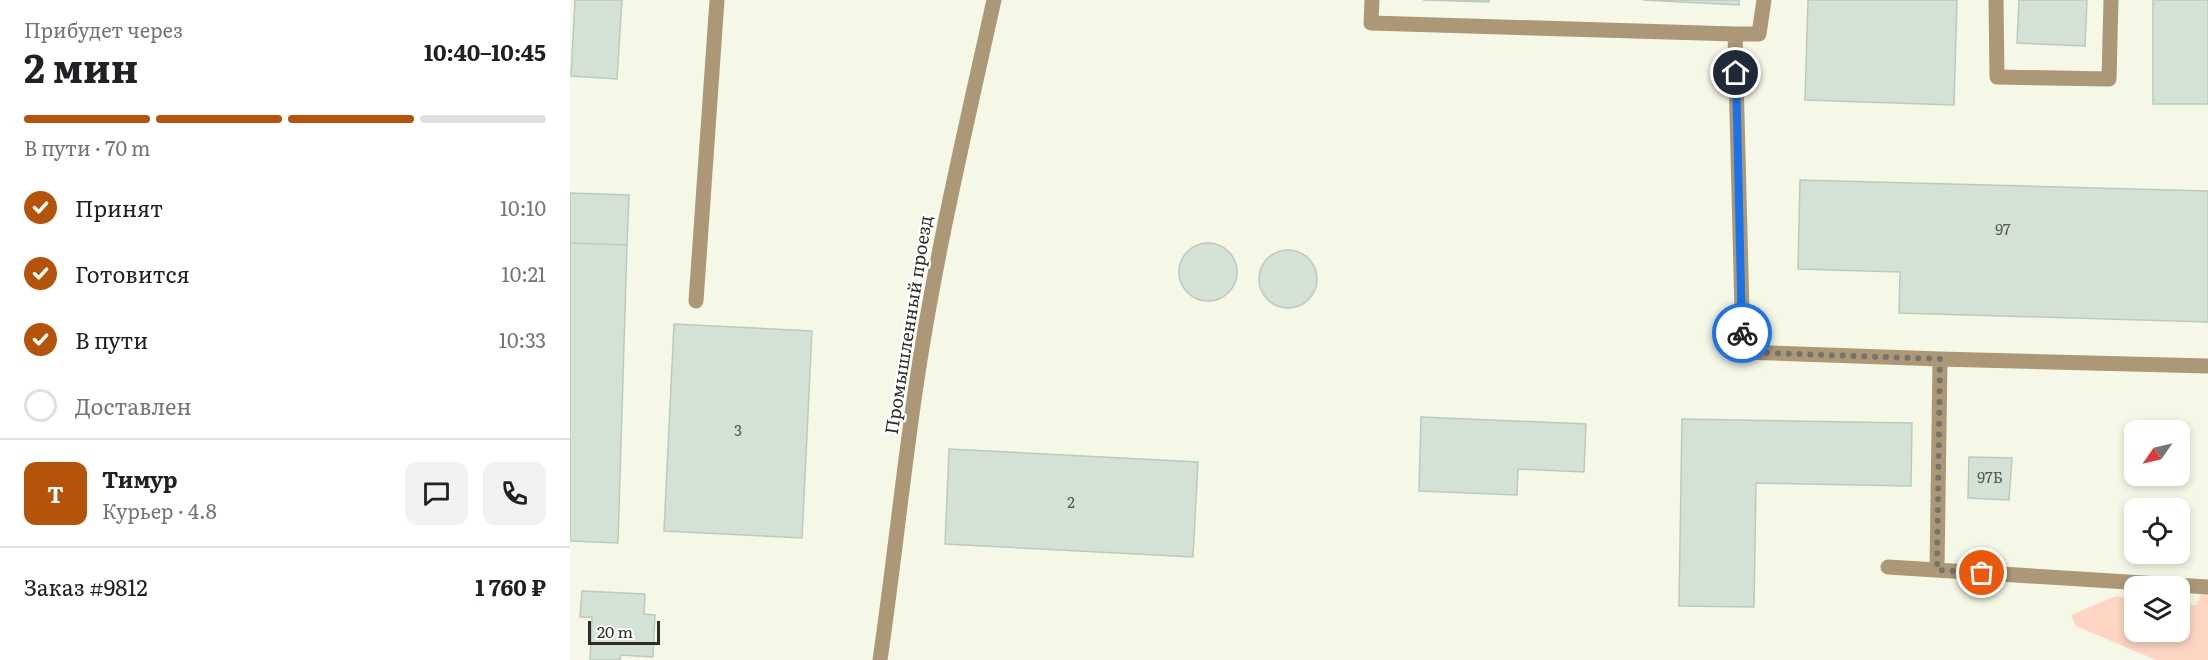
<!DOCTYPE html>
<html lang="ru">
<head>
<meta charset="utf-8">
<style>
  :root { --surface:#fff; --page:#f2f2f2; --text:#202124; --muted:#757577; --line:#e0e0e0; --accent:#b45309 }
  body { margin:0; font-family:Literata,serif; background:var(--page); color:var(--text); height:100vh; display:flex; flex-direction:column; font-size:22px; white-space:nowrap }
  * { box-sizing:border-box; margin:0 }
  p { font-size:20px; color:var(--muted) }
  .icon { flex:none; width:33px; height:33px; fill:none; stroke:currentColor; stroke-width:2; stroke-linecap:round; stroke-linejoin:round }
  .map { position:relative; flex:1; overflow:hidden }
  .sheet { display:flex; flex-direction:column; background:var(--surface); width:570px }
  .sheet>* { flex:none }
  .needle { width:39px; rotate:236deg }
  .tools { position:absolute; left:1554px; top:420px; display:grid; gap:12px }
  .tools a { display:grid; place-items:center; width:66px; height:66px; border-radius:12px; background:var(--surface); box-shadow:0 3px 9px #0003; font-size:30px }
  .scale { position:absolute; left:18px; bottom:15px; width:72px; box-sizing:border-box; padding-left:6px; border:3px solid #2c2d26; border-top:0; font-size:16px; line-height:21px; white-space:nowrap; color:#2c2d26; -webkit-text-stroke:4px #fff; paint-order:stroke }
  .pin { position:absolute; display:grid; place-items:center; width:51px; height:51px; color:#fff; margin:-26px; border:3px solid #fff; border-radius:50%; box-shadow:0 2px 6px #0007 }
  .courier { position:absolute; display:grid; place-items:center; width:60px; height:60px; margin:-30px; border:4px solid #1a73e8; border-radius:50%; background:#fff; color:#222; box-shadow:0 2px 8px #0007 }
  .headline em { font-style:normal; font-weight:700 }
  .headline div { display:flex; flex-direction:column-reverse }
  .headline { display:flex; align-items:center; justify-content:space-between; height:102px; padding:0 24px }
  h1 { font-size:39px; font-weight:700; line-height:45px }
  .bar { display:grid; grid-template-columns:repeat(4,1fr); gap:9px 6px; align-content:center; height:72px; padding:0 24px }
  .bar i { height:8px; border-radius:4px; background:var(--line) }
  .bar .selected { background:var(--accent) }
  .bar p { grid-column:span 4 }
  .line { display:flex; align-items:center; gap:15px; padding:0 24px; border-top:2px solid var(--line) }
  .line div { flex:1 }
  .round { display:grid; place-items:center; flex:none; width:63px; height:63px; border-radius:12px; background:var(--page) }
  ol { padding:0 24px; list-style:none }
  li { display:flex; align-items:center; gap:18px; height:66px }
  li p { margin-inline-start:auto }
  li .icon { padding:6px; border-radius:50%; background:var(--accent); color:#fff; stroke-width:4 }
  li:last-child { color:var(--muted) }
  li i { width:33px; height:33px; border:3px solid var(--line); border-radius:50% }
  main { display:flex; flex:1; min-height:0 }
  .map>svg:first-child { display:block }
</style>
</head>
<body>
<main>
<section class="sheet">
<div class="headline"><div><h1>2 мин</h1><p>Прибудет через</p></div><em>10:40–10:45</em></div>
<div class="bar"><i class="selected"></i><i class="selected"></i><i class="selected"></i><i></i><p>В пути · 70 m</p></div>
<ol>
<li><svg class="icon" aria-label="check" viewBox="0 0 24 24"><path d="M5 12l5 5 9-10"/></svg>Принят<p>10:10</p></li>
<li><svg class="icon" aria-label="check" viewBox="0 0 24 24"><path d="M5 12l5 5 9-10"/></svg>Готовится<p>10:21</p></li>
<li><svg class="icon" aria-label="check" viewBox="0 0 24 24"><path d="M5 12l5 5 9-10"/></svg>В пути<p>10:33</p></li>
<li><i></i>Доставлен</li>
</ol>
<div class="line" style="height:108px"><b class="round" style="background:var(--accent);color:#fff">Т</b><div><b>Тимур</b><p>Курьер · 4.8</p></div><a class="round"><svg class="icon" aria-label="chat" viewBox="0 0 24 24"><path d="M4 5h16v11H9l-5 4z"/></svg></a><a class="round"><svg class="icon" aria-label="phone" viewBox="0 0 24 24"><path d="M5 4h4l2 5-3 2q2 4 5 5l2-3 5 2v4C11 20 4 13 5 4z"/></svg></a></div>
<div class="line" style="height:78px"><div>Заказ #9812</div><b>1 760 ₽</b></div>
</section>
<div class="map">
<svg width="1638" height="660" viewBox="0 0 1638 660">
  <rect width="100%" height="100%" fill="#f6f8e7"/>
  <!-- green -->
  <path fill="#fdd5c2" d="M 1638,580 L 1638,660 L 1586,660 L 1506,626 L 1501,615 L 1546,596 L 1564,599 L 1564,632 L 1610,632 L 1610,604 L 1626,605 Z"/>
  <!-- building -->
  <path fill="#d4e2d5" stroke="#bbcabd" stroke-width="1.5" d="M 5,0 L 52,0 L 47,79 L 1,76 Z
    M 853,0 L 919,0 L 919,2 Z
    M 1073,0 L 1169,0 L 1169,5 Z
    M 1238,0 L 1387,0 L 1384,105 L 1235,100 Z
    M 1449,0 L 1517,0 L 1515,46 L 1447,43 Z
    M 1583,0 L 1638,0 L 1638,104 L 1583,104 Z
    M 1230,180 L 1638,191 L 1638,322 L 1329,313 L 1330,272 L 1228,269 Z
    M 0,193 L 59,195 L 57,245 L 0,243 Z
    M609 272a29 29 0 1 1 58 0a29 29 0 1 1-58 0Z
    M 0,243 L 57,245 L 48,543 L 0,541 Z
    M689 279a29 29 0 1 1 58 0a29 29 0 1 1-58 0Z
    M 104,324 L 242,331 L 232,538 L 94,531 Z
    M 851,417 L 1016,424 L 1014,472 L 948,469 L 947,495 L 849,491 Z
    M 1112,419 L 1342,423 L 1341,486 L 1186,483 L 1184,607 L 1109,606 Z
    M 379,449 L 628,462 L 623,557 L 375,544 Z
    M 1399,457 L 1442,458 L 1439,500 L 1398,498 Z
    M 12,591 L 75,594 L 74,614 L 85,615 L 83,657 L 51,655 L 50,660 L 20,660 L 22,617 L 10,617 Z"/>
  <g fill="none" stroke-linecap="round" stroke-linejoin="round">
    <!-- minor -->
    <path stroke="#ac9877" stroke-width="15" d="M 802,0 L 801,23 L 1165,34 L 1173,352 L 1370,359 L 1638,366
      M 1426,0 L 1427,77 L 1539,79 L 1541,0
      M 1165,34 L 1189,34 L 1194,0
      M 126,301 L 147,0
      M 1318,567 L 1638,587
      M 1367,570 L 1370,359
      M 310,660 C 323,571 332,482 345,393 C 364,261 395,131 424,0"/>
  </g>
  <g fill="none" stroke-linecap="round" stroke-linejoin="round">
    <!-- done -->
    <path stroke="#73746a" stroke-width="6" stroke-dasharray="0 10.8" d="M 1172,333 L 1173,352 L 1370,359 L 1367,570 L 1412,573"/>
    <!-- route -->
    <path stroke="#1a73e8" stroke-width="8" d="M 1166,73 L 1172,333"/>
  </g>
  <g text-anchor="middle" stroke-width="4.5" stroke-linejoin="round" paint-order="stroke">
    <!-- number labels -->
    <g font-size="15" fill="#565a52">
      <text x="1433" y="235">97</text>
      <text x="168" y="436">3</text>
      <text x="1420" y="483">97Б</text>
      <text x="501" y="508">2</text>
    </g>
    <!-- street labels -->
    <g font-size="18" fill="#2c2d26" stroke="#fff">
      <text transform="translate(339 325) rotate(-81)" y="6">Промышленный проезд</text>
    </g>
  </g>
</svg>
<div class="tools">
<a><svg class="needle" viewBox="-14 -14 28 28"><path d="M0-13l5 13h-10z" fill="#e53935"/><path d="M0 13l5-13h-10z" fill="#757577"/></svg></a>
<a><svg class="icon" aria-label="locate" viewBox="0 0 24 24"><circle cx="12" cy="12" r="6"/><path d="M12 2v4M12 18v4M2 12h4M18 12h4"/></svg></a>
<a><svg class="icon" aria-label="layers" viewBox="0 0 24 24"><path d="M12 4l9 5-9 5-9-5zM3 14l9 5 9-5"/></svg></a>
</div>
<div class="scale">20 m</div>
<div class="pin" style="left:1412px;top:573px;background:#ea580c"><svg class="icon" aria-label="bag" viewBox="0 0 24 24"><path d="M5 8h14l-1 12H6zM9 8a3 3 0 0 1 6 0"/></svg></div>
<div class="pin" style="left:1166px;top:73px;background:#1f2937"><svg class="icon" aria-label="home" viewBox="0 0 24 24"><path d="M3 11l9-7 9 7M6 9v11h12V9"/></svg></div>
<div class="courier" style="left:1172px;top:333px"><svg class="icon" aria-label="bike" viewBox="0 0 24 24"><circle cx="6" cy="16" r="4"/><circle cx="18" cy="16" r="4"/><path d="M6 16l4-8h5l3 8M10 8l3 8H6M13 5h3"/></svg></div>
</div>
</main>
</body>
</html>
